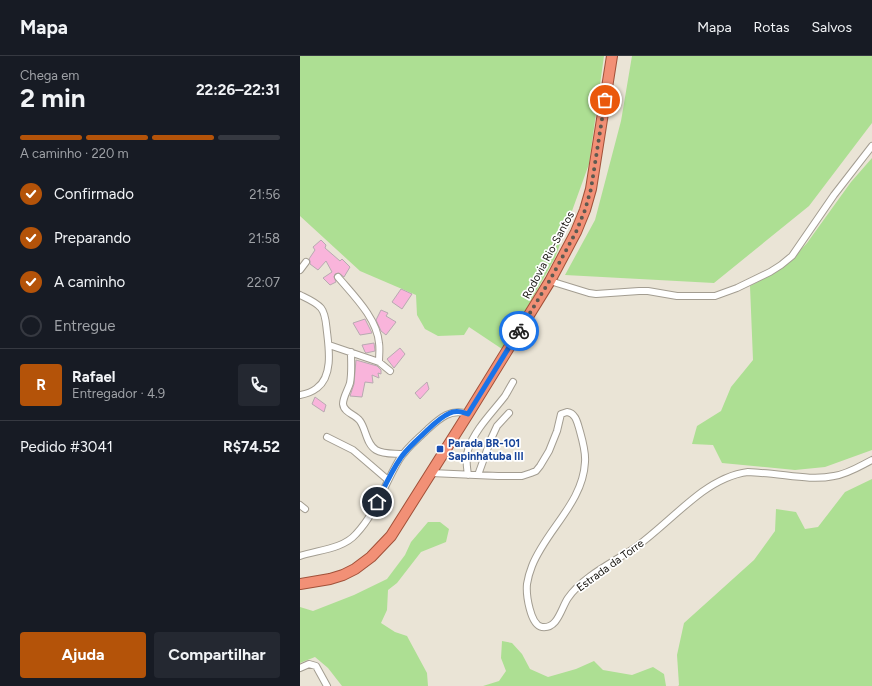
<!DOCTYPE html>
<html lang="pt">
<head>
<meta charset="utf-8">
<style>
  :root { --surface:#171b24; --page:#242831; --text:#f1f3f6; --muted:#9ea1a6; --line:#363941; --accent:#b45309 }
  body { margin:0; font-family:Figtree,sans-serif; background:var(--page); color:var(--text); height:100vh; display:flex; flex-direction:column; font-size:15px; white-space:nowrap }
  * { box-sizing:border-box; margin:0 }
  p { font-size:13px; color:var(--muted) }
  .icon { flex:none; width:22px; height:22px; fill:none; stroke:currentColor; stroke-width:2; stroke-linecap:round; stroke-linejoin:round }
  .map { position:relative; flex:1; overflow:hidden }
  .side { display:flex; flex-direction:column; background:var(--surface); width:300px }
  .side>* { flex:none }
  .pin { position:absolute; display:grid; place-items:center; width:34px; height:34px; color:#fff; margin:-17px; border:2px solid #fff; border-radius:50%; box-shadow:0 1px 4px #0007 }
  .courier { position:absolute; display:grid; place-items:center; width:40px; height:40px; margin:-20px; border:3px solid #1a73e8; border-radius:50%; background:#fff; color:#222; box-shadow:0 1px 5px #0007 }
  .headline em { font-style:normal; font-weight:700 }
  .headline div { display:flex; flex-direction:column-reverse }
  .headline { display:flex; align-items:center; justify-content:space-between; height:68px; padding:0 20px }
  h1 { font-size:26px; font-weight:700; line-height:30px }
  .bar { display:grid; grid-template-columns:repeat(4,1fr); gap:6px 4px; align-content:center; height:48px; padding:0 20px }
  .bar i { height:5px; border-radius:3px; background:var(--line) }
  .bar .on { background:var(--accent) }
  .bar p { grid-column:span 4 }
  .line { display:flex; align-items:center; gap:10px; padding:0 20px; border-top:1px solid var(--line) }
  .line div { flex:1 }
  .round { display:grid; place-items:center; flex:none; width:42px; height:42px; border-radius:4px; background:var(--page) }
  ol { padding:0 20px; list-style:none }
  li { display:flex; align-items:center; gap:12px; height:44px }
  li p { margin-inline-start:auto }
  li .icon { padding:4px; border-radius:50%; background:var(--accent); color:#fff; stroke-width:4 }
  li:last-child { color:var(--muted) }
  li i { width:22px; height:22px; border:2px solid var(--line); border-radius:50% }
  .button { display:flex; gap:8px; margin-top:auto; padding:8px 20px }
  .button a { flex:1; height:46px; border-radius:4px; background:var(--accent); color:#fff; font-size:16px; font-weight:700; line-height:46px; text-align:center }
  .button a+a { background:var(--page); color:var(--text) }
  header { display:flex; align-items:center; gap:24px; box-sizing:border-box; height:56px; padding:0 20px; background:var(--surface); border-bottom:1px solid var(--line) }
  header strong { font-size:19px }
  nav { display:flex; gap:22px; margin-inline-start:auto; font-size:14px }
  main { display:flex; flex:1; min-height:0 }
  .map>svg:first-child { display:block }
</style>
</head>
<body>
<header>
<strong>Mapa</strong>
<nav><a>Mapa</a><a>Rotas</a><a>Salvos</a></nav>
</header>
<main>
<section class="side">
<div class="headline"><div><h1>2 min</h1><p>Chega em</p></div><em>22:26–22:31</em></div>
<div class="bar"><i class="on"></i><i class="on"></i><i class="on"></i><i></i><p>A caminho · 220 m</p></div>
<ol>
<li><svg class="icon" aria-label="check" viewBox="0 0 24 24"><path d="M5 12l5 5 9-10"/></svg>Confirmado<p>21:56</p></li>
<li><svg class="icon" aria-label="check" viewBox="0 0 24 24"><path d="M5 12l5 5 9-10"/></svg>Preparando<p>21:58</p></li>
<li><svg class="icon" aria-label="check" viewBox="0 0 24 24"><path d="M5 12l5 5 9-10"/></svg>A caminho<p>22:07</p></li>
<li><i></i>Entregue</li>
</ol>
<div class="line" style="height:72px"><b class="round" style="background:var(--accent);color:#fff">R</b><div><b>Rafael</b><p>Entregador · 4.9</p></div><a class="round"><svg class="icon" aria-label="phone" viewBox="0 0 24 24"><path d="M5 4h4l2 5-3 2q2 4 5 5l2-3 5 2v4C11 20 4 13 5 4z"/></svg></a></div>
<div class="line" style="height:52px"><div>Pedido #3041</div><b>R$74.52</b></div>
<div class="button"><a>Ajuda</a><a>Compartilhar</a></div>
</section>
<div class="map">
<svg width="572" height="630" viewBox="0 0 572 630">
  <rect width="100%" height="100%" fill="#eae4d6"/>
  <!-- green -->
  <path fill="#addf93" d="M 0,0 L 304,0 L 289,108 L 255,202 L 219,266 L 202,293 L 169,271 L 164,279 L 138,280 L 125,273 L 117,259 L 116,239 L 60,215 L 0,160 Z
    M 332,0 L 572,0 L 572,67 L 509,150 L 414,227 L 265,219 L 295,164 L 321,65 Z
    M 572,102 L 572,394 L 525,411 L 495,414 L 422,407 L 413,389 L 392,388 L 397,370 L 421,355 L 431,331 L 453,304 L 450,230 L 478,215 L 493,202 L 507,187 L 551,126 Z
    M 572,423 L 572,630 L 378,630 L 379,629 L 377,599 L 384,567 L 454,504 L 475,475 L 476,453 L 496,456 L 505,473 L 518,471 L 545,436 Z
    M 128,466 L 140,466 L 149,473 L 146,486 L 121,496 L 97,527 L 88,534 L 87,554 L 81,567 L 95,576 L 107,580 L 127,617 L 128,630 L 42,630 L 28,612 L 15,601 L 0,607 L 0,551 L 13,555 L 54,539 L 87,523 L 105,499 L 111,486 Z
    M 202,585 L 212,587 L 222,598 L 230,613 L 248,621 L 276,613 L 294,605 L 303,614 L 332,619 L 353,611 L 364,618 L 366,630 L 183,630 L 199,625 L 206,615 L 201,602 Z"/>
  <!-- building -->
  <path fill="#f9b4db" stroke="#b8aab1" d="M 21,184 L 26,189 L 25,192 L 40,205 L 42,203 L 50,211 L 44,221 L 39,217 L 35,218 L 34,221 L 36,226 L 30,229 L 23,222 L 32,216 L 26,205 L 18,214 L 10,208 L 10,205 L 9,203 L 15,194 L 13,191 Z
    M 101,233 L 112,238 L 102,253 L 92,246 Z
    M 81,254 L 88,257 L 86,260 L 96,266 L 86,279 L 81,275 L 76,264 Z
    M 65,263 L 72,277 L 60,279 L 53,267 Z
    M 74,287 L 75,295 L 66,297 L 65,296 L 62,289 Z
    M 100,292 L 105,298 L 94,312 L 87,303 Z
    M 56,304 L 77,310 L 81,314 L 81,318 L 78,317 L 79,322 L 72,319 L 73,327 L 65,326 L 62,341 L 50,340 L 54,328 Z
    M 127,326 L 129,333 L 120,343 L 115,337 Z
    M 15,341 L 26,349 L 24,356 L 12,348 Z"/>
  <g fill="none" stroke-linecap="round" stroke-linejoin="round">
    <defs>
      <path id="minor" d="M 0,214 L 6,206
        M 38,221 C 53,239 77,262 79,287 C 80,293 79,299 79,306
        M 250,225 L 289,237 L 296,238 L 339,235 L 348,235 L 377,240 L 415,240 L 437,232 L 470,216 L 481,209 L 492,200 L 534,139 L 572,90
        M 0,239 C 6,242 16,246 21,252 C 26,258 26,269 27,276 C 29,293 33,320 17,332 C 12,336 6,338 0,339
        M 29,289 L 79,306 L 90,315
        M 51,296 C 51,306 52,317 50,327 C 48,334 43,341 43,348 C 44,357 55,358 60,365 C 66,373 66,388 76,394 C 84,399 95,397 103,398
        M 27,381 L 53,394 L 88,424
        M 131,417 L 198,420 L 222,420 L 231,417 L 236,415 L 240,410 L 249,395 L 257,375 L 261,358 L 267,356 C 275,357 277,365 279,372 C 282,383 286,395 285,406 C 283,447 246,474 232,510 C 230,515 228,522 227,528 C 226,538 230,569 242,571 C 258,573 261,552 268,542 C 283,520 314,506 336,491 C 359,474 379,453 402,436 C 416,426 431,418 448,416 C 453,416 457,417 461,417 C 485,418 510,425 534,420 C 548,418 560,410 572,404
        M 168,419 C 167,411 165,402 168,394 C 175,373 192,357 205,340 C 208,335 210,331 213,326
        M 178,419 L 191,383 L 197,370 L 209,357
        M 0,449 L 5,453
        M 0,500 C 18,494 43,493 56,478 C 76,457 84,429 99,404 C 106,392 118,383 128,373 C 140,362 151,352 168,358
        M 0,612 L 9,608 L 16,610 L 27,630"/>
      <path id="trunk" d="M 0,528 L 30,523 L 43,519 L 55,513 L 71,501 L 91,480 L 168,358 L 250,225 L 276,176 L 285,154 L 291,133 L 312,0"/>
    </defs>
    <!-- minor casing -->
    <use href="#minor" stroke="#a39d91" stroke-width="8"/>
    <!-- trunk casing -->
    <use href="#trunk" stroke="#a15139" stroke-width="12"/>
    <!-- minor -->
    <use href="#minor" stroke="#fff" stroke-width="6"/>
    <!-- trunk -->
    <use href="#trunk" stroke="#f29076" stroke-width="10"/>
  </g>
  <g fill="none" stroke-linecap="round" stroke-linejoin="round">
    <!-- done -->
    <path stroke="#5d5a51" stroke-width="4" stroke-dasharray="0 7.2" d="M 219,275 L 250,224 L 276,176 L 285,154 L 291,133 L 305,44"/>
    <!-- route -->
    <path stroke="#1a73e8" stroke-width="5" d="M 77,446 C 84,432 91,416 100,403 C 105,395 112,389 119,382 C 129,373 138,362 150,357 C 156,354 162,356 168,358 L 219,275"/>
  </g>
  <!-- markers -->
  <rect fill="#1a4fb4" stroke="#fff" stroke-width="1.5" x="136" y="389" width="8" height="8" rx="2"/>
  <g text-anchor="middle" stroke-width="3.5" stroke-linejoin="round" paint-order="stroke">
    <!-- street labels -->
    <g font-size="11" fill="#110f0a" stroke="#fff">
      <text transform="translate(248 199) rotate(-62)" y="4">Rodovia Rio-Santos</text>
      <text transform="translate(310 509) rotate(-36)" y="4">Estrada da Torre</text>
    </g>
    <!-- transit labels -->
    <g font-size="11" font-weight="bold" fill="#164399" stroke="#fff" text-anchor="start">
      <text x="148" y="391">Parada BR-101<tspan x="148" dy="13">Sapinhatuba III</tspan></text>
    </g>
  </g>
</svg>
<div class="pin" style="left:305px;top:44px;background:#ea580c"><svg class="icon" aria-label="bag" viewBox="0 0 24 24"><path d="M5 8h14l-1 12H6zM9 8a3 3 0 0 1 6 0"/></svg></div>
<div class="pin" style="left:77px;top:446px;background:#1f2937"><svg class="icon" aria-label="home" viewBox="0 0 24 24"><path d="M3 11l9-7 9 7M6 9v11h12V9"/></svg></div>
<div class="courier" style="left:219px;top:275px"><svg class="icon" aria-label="bike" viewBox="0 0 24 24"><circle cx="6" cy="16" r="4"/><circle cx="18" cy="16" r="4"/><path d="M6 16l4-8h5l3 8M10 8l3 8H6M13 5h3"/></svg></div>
</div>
</main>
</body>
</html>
